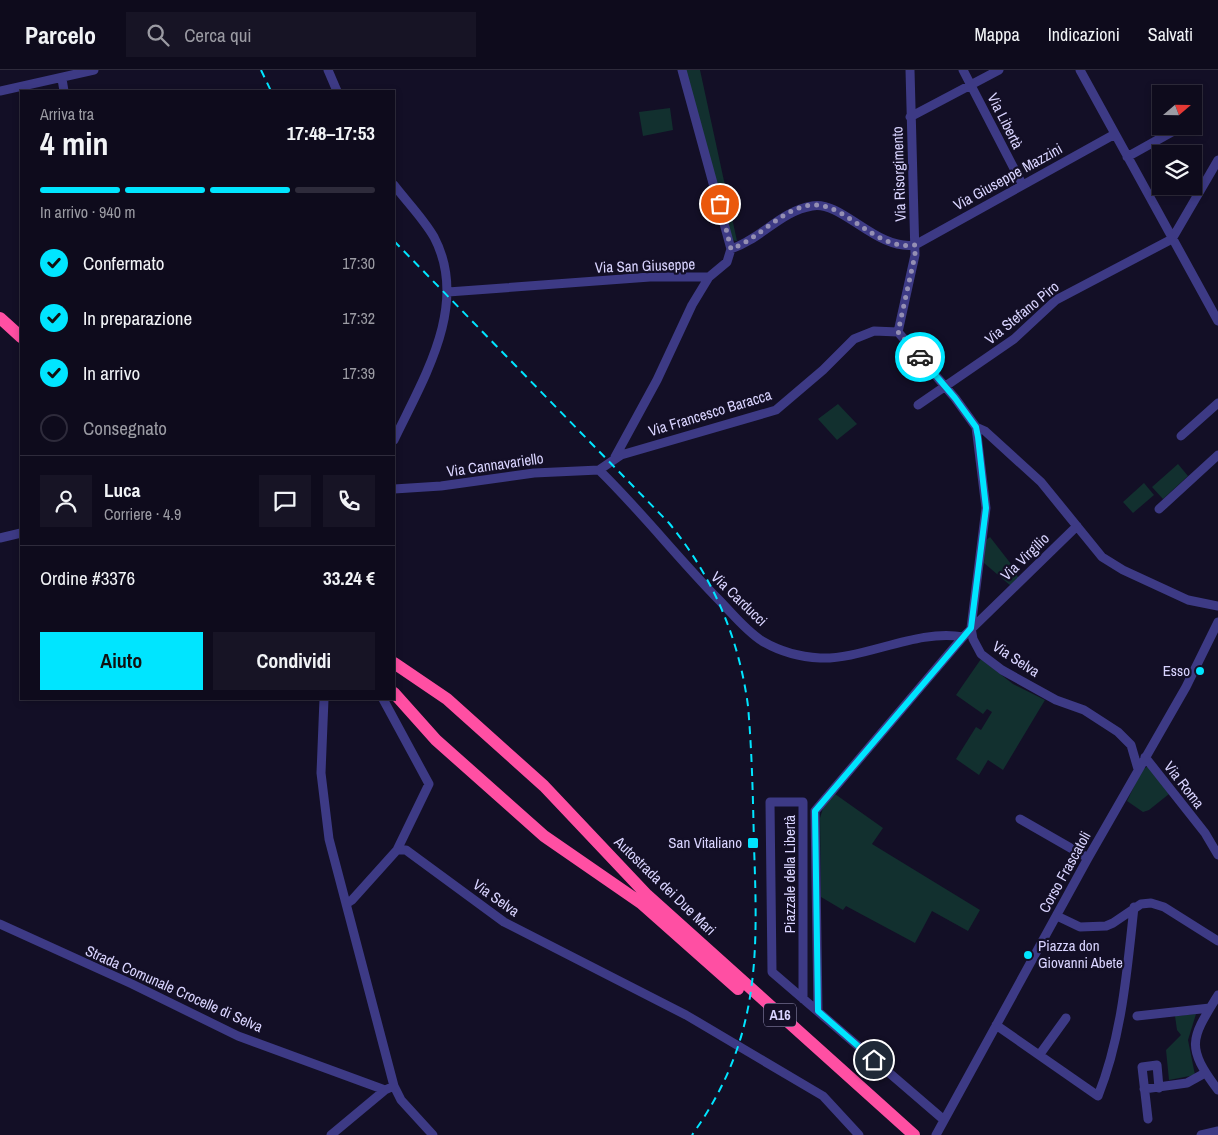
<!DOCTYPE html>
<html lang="it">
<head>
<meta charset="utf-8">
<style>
  :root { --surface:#0e0b1c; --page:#171425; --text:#f1f3f6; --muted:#9b9ba3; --line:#2e2b3b; --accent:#00e5ff }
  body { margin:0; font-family:"Archivo Narrow",sans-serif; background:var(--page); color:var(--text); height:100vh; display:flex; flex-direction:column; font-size:19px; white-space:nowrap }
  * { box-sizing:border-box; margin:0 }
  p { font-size:16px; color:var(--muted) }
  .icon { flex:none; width:28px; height:28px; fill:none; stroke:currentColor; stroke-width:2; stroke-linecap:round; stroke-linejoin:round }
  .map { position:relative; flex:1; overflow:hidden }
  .drawer { position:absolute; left:20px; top:20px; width:375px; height:610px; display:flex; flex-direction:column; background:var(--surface); border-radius:0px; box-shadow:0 2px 8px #0003,0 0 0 1px var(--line) }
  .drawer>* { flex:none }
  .needle { width:32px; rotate:70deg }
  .fabs { position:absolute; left:1152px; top:15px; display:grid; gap:10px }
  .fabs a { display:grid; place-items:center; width:50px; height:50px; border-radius:0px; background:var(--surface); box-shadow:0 2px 8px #0003,0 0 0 1px var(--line); font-size:25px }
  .pin { position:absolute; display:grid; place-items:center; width:42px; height:42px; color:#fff; margin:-21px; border:2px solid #fff; border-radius:50%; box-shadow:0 1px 5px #0007 }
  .courier { position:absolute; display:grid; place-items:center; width:50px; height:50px; margin:-25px; border:4px solid #00e5ff; border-radius:50%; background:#fff; color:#222; box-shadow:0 1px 6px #0007 }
  .head em { font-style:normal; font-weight:700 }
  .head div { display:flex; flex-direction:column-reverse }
  .head { display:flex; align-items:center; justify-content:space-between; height:85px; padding:0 20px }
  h1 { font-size:32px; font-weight:700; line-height:38px }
  .bar { display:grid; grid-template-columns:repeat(4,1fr); gap:8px 5px; align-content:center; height:60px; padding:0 20px }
  .bar i { height:6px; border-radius:4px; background:var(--line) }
  .bar .selected { background:var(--accent) }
  .bar p { grid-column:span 4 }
  .line { display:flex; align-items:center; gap:12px; padding:0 20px; border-top:1px solid var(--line) }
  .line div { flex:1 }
  .round { display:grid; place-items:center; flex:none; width:52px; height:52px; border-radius:0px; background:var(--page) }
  ol { padding:0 20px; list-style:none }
  li { display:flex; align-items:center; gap:15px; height:55px }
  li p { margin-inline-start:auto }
  li .icon { padding:5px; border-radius:50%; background:var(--accent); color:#111; stroke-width:4 }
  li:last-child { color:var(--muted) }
  li i { width:28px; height:28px; border:2px solid var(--line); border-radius:50% }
  .cta { display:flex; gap:10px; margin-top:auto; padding:10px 20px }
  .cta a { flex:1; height:58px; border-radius:0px; background:var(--accent); color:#111; font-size:20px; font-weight:700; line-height:58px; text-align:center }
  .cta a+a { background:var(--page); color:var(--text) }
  header { display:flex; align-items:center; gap:30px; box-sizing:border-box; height:70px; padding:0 25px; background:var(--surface); border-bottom:1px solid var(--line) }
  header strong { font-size:24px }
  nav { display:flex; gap:28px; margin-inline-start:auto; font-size:18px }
  .search { width:350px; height:45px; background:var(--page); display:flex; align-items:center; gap:12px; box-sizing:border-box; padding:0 18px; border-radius:0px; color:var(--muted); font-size:19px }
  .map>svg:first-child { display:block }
</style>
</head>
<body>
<header>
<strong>Parcelo</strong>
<div class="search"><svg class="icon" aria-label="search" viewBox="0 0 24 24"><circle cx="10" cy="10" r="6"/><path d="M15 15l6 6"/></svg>Cerca qui</div>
<nav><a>Mappa</a><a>Indicazioni</a><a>Salvati</a></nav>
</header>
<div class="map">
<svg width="1218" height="1065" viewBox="0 0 1218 1065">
  <rect width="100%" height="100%" fill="#130f26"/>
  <!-- green -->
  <path fill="#12302f" d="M 684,0 L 700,0 L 737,171 L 732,170 Z
    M 670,38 L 673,60 L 643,66 L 639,42 Z
    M 838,334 L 857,354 L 837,370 L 818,349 Z
    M 1178,394 L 1188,406 L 1163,429 L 1152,417 Z
    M 1144,413 L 1154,425 L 1133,443 L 1123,432 Z
    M 990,467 L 1011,494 L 1008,496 L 1020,509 L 1011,516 L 984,493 L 985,471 Z
    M 981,589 L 1013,614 L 1045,630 L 1003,700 L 988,690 L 979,705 L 956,689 L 976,657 L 981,660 L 992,642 L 987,639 L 983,644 L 956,625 Z
    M 1148,696 L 1169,724 L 1149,740 L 1143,742 L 1127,731 L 1142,700 Z
    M 835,724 L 883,758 L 872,774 L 980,840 L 968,861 L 932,841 L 915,873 L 846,836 L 843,840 L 821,827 L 820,748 L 823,738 Z
    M 1196,944 L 1188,970 L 1195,1005 L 1169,1010 L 1166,980 L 1181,965 L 1177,960 L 1175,946 Z"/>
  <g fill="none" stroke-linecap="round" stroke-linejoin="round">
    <!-- minor -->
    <path stroke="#3d3a85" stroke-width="9" d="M 328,0 L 337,21
      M 910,0 L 915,185 L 898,262 L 955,328 L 976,357 L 986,438 L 971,558 L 973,569 L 981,584 L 1002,600 L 1056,630 L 1084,640 L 1118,662 L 1131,675 L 1138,699
      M 963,0 L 1022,114
      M 1080,0 L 1218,251
      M 62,9 L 64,21
      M 0,21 L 94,0
      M 910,47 L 999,0
      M 1127,87 L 1179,58
      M 394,115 C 407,132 423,148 434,167 C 470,235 423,309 394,370
      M 731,179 C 761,169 781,141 812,136 C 842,130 876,181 915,175 L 1115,64
      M 448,222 L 650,207 L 709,207 L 727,192 L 731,179 L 682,0
      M 918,335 L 1014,269 L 1056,230 L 1172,169 L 1218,90
      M 976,357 L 985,361 L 1041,412 L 1102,487 L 1123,500 L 1188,530 L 1218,536
      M 1181,366 L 1218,333
      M 615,387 L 657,310 L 692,235 L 709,207
      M 599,400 C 641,441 677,487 718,529 C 732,543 745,560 762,571 C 779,581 800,587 820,588 C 863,590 919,558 963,567
      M 599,400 L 621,385 L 776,340 L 823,300 L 854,269 L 874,261 L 898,262
      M 394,419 L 441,416 L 534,403 L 599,400
      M 1159,439 L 1218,385
      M 0,468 L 21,463
      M 324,629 L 321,703 L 329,769 L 394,1016 L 401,1030 L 433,1065
      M 383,629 L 429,714 L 397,780
      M 1145,687 L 1205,763 L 1218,785
      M 1020,749 L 1088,788
      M 346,834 L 352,830 L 397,780 L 406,780 L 504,852 L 686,945 L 823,1026 L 859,1065
      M 1057,846 L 1080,857 L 1106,856 L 1113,853 L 1141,834 L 1151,833 L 1164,837 L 1218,871
      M 0,854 L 132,914 L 238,966 L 385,1020 L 394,1016
      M 1218,925 C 1191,969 1185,976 1218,1020
      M 803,929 L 803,732 L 770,732 L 772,902 L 944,1050
      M 818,941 L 815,741 L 963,567 L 1077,456
      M 1137,946 L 1210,938
      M 996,955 L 1098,1026 C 1122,966 1127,901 1134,837
      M 1040,984 L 1066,948
      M 1144,1019 L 1187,1013 L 1205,1003
      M 1148,1049 L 1142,997 L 1157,995 L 1159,1018
      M 331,1065 L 385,1020
      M 936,1065 L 1088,788 L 1186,617 L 1218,552
      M 1201,1065 L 1218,1061"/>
    <!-- highway -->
    <path stroke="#ff4fa3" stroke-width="12" d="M 0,248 L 21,267
      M 394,593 L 447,629 L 544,716 L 647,825 L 914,1065
      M 394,623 L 436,670 L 544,766 L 641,833 L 738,919"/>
    <!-- rail -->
    <path stroke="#00e5ff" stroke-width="2" stroke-dasharray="8 6" stroke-linecap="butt" d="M 261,0 L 271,21
      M 394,171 L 669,453 C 713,507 739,568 748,636 C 752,682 753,729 754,776 C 758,888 760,970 692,1065"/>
  </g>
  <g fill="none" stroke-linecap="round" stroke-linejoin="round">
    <!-- done -->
    <path stroke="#948fb3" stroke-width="5" stroke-dasharray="0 9" d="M 720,134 L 731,179 C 760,169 785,134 816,135 C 849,136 876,181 915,175 L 915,185 L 898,262 L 920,287"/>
    <!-- route -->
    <path stroke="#00e5ff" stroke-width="6" d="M 874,990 L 818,941 L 815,741 L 971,558 L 986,438 L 978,367 L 976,357 L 955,328 L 920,287"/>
  </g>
  <!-- markers -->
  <g fill="#00e5ff" stroke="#130f26" stroke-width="2">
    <circle cx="1200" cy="601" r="5"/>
    <rect x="747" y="767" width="12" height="12" rx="2.5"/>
    <circle cx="1028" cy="885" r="5"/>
  </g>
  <g text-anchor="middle" stroke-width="4.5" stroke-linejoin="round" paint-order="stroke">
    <!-- shield labels -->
    <rect fill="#130f26" stroke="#9e99be" stroke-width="1" x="764" y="933.5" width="32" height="23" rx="4"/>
    <g font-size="14" font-weight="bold" fill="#d9d4ff">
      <text x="780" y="950">A16</text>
    </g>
    <!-- street labels -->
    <g font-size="15" fill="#d9d4ff" stroke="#130f26">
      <text transform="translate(1005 51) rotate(63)" y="5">Via Libertà</text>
      <text transform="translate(899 104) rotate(-92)" y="5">Via Risorgimento</text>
      <text transform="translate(1008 107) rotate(-29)" y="5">Via Giuseppe Mazzini</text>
      <text transform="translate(645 196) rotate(-2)" y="5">Via San Giuseppe</text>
      <text transform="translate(1022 243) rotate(-39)" y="5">Via Stefano Piro</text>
      <text transform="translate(710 343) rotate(-17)" y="5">Via Francesco Baracca</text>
      <text transform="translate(495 395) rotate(-8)" y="5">Via Cannavariello</text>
      <text transform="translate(1025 487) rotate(-44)" y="5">Via Virgilio</text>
      <text transform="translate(739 529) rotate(44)" y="5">Via Carducci</text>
      <text transform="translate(1016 589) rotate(33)" y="5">Via Selva</text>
      <text transform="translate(1184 715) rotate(52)" y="5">Via Roma</text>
      <text transform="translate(1065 802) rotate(-61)" y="5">Corso Frascatoli</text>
      <text transform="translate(790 804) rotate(-90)" y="5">Piazzale della Libertà</text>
      <text transform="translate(665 816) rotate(44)" y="5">Autostrada dei Due Mari</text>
      <text transform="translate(496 828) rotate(35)" y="5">Via Selva</text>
      <text transform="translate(174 919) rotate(24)" y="5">Strada Comunale Crocelle di Selva</text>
    </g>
    <!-- poi labels -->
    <g font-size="15" fill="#d9d4ff" stroke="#130f26" text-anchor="end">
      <text x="1190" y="606">Esso</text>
      <text x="742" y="778">San Vitaliano</text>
      <text x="1038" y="881" text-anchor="start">Piazza don<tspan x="1038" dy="17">Giovanni Abete</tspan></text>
    </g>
  </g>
</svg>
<div class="fabs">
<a><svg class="needle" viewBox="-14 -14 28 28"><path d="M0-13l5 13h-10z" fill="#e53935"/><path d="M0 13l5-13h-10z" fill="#9b9ba3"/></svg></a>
<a><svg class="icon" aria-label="layers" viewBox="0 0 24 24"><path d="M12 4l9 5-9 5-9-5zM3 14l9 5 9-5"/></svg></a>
</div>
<div class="pin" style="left:720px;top:134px;background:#ea580c"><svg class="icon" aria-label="bag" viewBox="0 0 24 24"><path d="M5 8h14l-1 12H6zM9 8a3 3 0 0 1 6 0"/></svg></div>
<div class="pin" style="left:874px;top:990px;background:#1f2937"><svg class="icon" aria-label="home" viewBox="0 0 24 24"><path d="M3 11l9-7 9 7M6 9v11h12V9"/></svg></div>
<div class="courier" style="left:920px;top:287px"><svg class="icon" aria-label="car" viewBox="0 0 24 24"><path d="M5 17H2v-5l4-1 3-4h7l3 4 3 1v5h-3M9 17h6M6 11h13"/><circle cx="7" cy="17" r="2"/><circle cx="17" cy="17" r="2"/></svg></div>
<section class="drawer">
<div class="head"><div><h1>4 min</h1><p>Arriva tra</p></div><em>17:48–17:53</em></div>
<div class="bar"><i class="selected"></i><i class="selected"></i><i class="selected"></i><i></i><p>In arrivo · 940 m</p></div>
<ol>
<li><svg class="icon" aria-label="check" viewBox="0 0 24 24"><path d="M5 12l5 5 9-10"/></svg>Confermato<p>17:30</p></li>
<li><svg class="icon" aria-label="check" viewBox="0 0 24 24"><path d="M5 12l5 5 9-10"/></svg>In preparazione<p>17:32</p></li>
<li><svg class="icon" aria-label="check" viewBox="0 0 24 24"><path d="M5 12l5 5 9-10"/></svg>In arrivo<p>17:39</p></li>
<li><i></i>Consegnato</li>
</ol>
<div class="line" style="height:90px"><a class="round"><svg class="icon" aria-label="person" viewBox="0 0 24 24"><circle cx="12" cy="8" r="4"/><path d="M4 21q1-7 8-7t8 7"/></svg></a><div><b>Luca</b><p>Corriere · 4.9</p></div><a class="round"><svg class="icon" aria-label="chat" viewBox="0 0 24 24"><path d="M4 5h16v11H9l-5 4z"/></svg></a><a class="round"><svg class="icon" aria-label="phone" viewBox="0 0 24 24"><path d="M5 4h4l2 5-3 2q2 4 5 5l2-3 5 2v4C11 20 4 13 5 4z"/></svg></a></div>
<div class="line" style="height:65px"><div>Ordine #3376</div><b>33.24 €</b></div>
<div class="cta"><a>Aiuto</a><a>Condividi</a></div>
</section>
</div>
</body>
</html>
